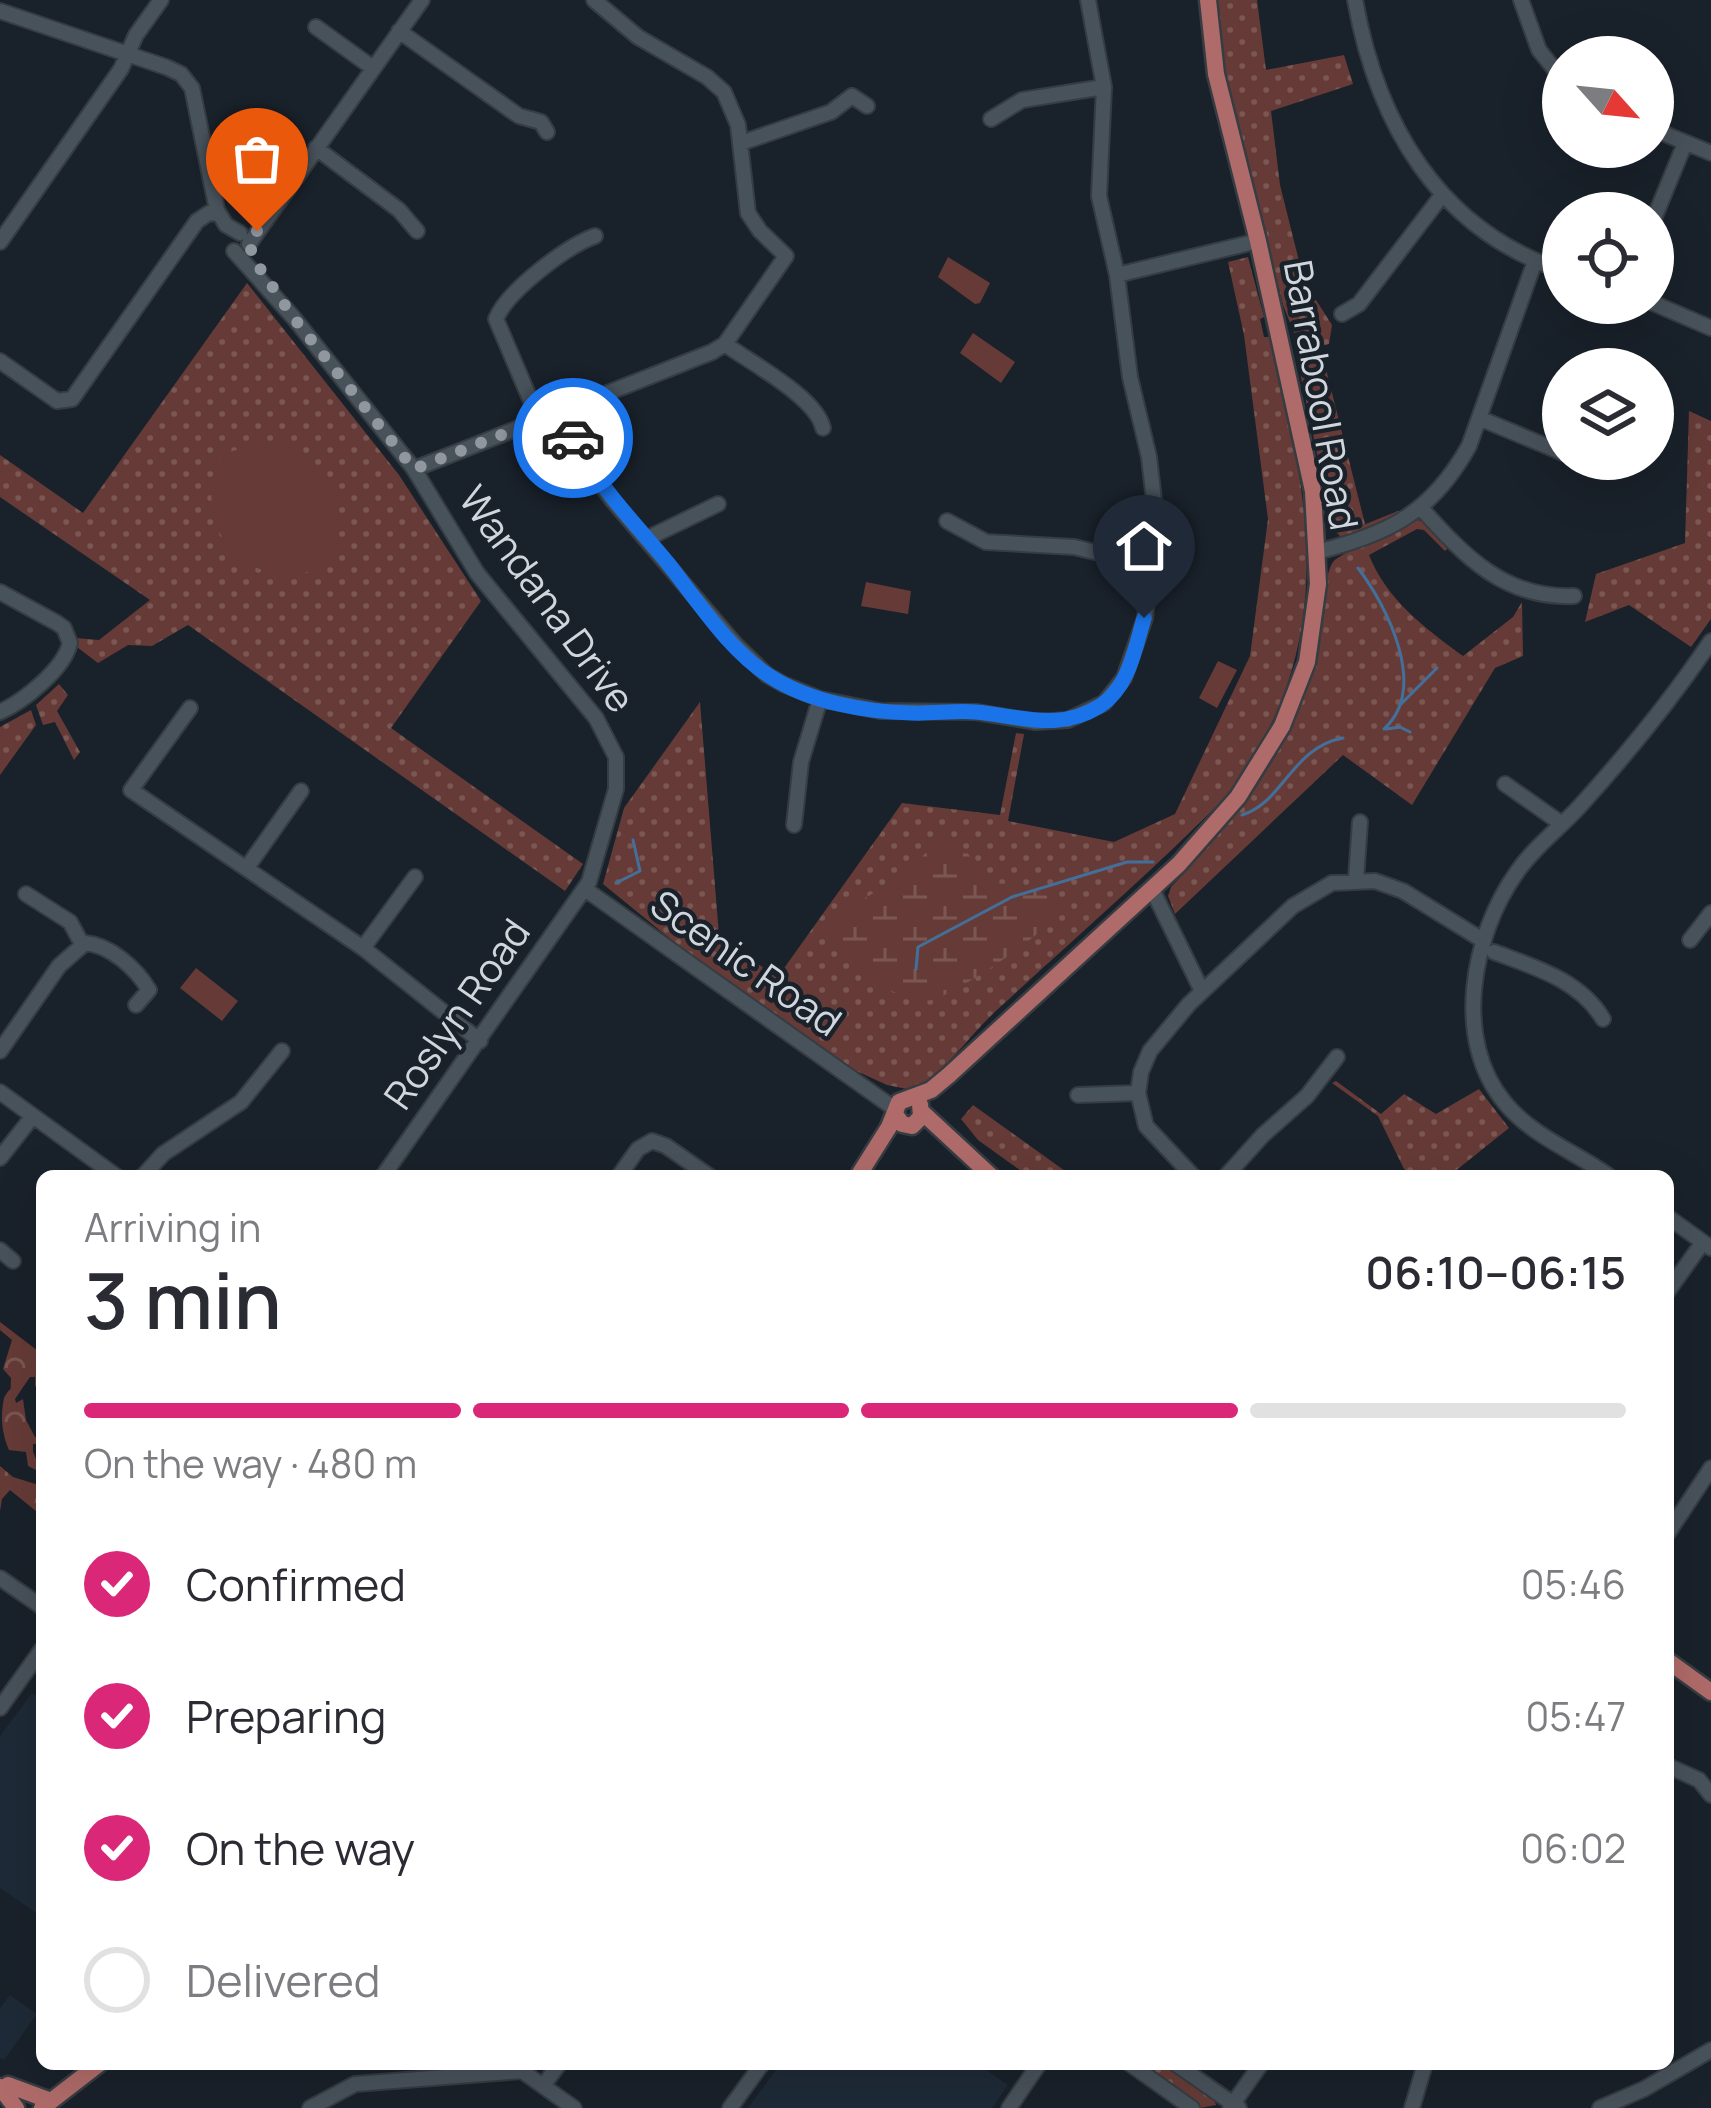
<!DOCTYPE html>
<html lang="en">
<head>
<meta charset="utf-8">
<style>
  :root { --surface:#fff; --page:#f7f7f7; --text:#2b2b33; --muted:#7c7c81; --line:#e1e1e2; --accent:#db2777 }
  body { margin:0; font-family:Manrope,sans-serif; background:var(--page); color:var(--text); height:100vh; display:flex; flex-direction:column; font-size:45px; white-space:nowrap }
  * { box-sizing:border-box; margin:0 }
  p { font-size:39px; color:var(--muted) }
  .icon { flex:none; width:66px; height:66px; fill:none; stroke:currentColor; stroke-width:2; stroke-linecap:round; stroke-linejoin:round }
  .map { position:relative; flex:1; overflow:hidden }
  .side { position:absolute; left:36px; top:1170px; width:1638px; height:900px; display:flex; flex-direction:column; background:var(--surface); border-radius:18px; box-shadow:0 12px 48px #0002 }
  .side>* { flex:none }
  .needle { width:78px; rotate:117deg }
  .fabs { position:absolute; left:1542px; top:36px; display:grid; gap:24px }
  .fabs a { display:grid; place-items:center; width:132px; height:132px; border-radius:50%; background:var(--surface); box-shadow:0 12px 48px #0002; font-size:60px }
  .pin { position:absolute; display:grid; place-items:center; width:102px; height:102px; color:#fff; margin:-123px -51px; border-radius:50% 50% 50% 0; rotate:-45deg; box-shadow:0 0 12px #0007 }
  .pin .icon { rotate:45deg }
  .courier { position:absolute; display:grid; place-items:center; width:120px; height:120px; margin:-60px; border:9px solid #1a73e8; border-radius:50%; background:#fff; color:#222; box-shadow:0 3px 15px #0007 }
  .headline em { font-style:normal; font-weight:600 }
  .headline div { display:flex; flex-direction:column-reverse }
  .headline { display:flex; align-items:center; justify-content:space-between; height:204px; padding:0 48px }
  h1 { font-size:78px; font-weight:600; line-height:90px }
  .bar { display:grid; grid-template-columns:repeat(4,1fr); gap:18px 12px; align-content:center; height:144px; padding:0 48px }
  .bar i { height:15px; border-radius:9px; background:var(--line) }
  .bar .selected { background:var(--accent) }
  .bar p { grid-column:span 4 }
  ol { padding:0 48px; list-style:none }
  li { display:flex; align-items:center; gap:36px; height:132px }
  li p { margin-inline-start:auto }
  li .icon { padding:12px; border-radius:50%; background:var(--accent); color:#fff; stroke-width:4 }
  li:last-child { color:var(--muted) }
  li i { width:66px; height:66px; border:6px solid var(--line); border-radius:50% }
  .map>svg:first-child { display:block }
</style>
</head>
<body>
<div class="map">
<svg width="1711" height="2108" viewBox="0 0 1711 2108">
  <defs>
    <pattern id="green-dots" width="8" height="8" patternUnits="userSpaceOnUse" patternTransform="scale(3)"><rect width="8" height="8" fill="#663b37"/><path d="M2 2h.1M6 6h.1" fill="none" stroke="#7b5753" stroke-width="1.8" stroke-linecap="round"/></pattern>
    <pattern id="forest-crowns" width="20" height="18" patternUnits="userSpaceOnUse" patternTransform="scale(3)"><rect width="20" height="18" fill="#663b37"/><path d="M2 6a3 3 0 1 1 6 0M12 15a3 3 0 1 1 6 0" fill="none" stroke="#7b5753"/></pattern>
    <pattern id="wetland-marsh" width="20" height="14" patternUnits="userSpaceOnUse" patternTransform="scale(3)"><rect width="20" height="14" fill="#663b37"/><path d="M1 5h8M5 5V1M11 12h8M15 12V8" fill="none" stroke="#7b5753"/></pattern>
  </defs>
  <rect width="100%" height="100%" fill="#19212a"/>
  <!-- built -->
  <path fill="#1e2a37" d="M 32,1693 L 42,1699 L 42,1917 L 0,1888 L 0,1736 Z
    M 10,1995 L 37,2014 L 4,2060 L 0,2058 L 0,2008 Z
    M 780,2064 L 978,2064 L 1008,2085 L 992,2108 L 748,2108 Z"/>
  <!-- green -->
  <path fill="url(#green-dots)" d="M 1212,0 L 1257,0 L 1266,70 L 1344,55 L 1353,84 L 1271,111 L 1280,185 L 1309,301 L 1316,300 L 1332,325 L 1329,344 L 1318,347 L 1312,357 L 1306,342 L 1301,342 L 1298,332 L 1294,333 L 1283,305 L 1227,79 Z
    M 1248,257 L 1264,317 L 1260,319 L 1264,337 L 1269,337 C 1312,506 1340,645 1227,796 C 1153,870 1074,939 998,1009 C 967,1037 949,1070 912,1090 L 887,1085 L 839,1063 L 695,959 L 603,884 L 624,808 L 700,702 L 719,935 L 777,978 L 902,803 L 1000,815 L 1016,733 L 1024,734 L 1008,821 L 1114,842 L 1175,814 L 1250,656 L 1268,519 L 1244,335 L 1228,262 Z
    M 247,283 L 399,475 L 481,601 L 391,728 L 583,864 L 565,891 L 188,625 L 152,646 L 128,645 L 98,663 L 77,647 L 76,638 L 99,640 L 150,600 L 0,497 L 0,455 L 83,513 Z
    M 1304,345 L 1312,361 L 1321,349 L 1365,524 L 1346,532 L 1398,511 L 1401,515 L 1361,535 L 1342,538 L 1333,529 L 1299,368 L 1297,347 Z
    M 1689,411 L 1711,421 L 1711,619 L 1691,647 L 1629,605 L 1585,622 L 1596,574 L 1685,543 Z
    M 1416,520 L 1425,521 L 1450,546 L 1445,551 L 1424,530 L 1417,529 L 1369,555 C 1386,599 1426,629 1463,656 L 1513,617 L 1522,602 L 1523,656 L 1495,668 L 1412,805 L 1343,755 L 1175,914 L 1168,896 L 1171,887 C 1232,823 1288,757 1312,671 C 1318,647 1323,575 1333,562 C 1342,551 1399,530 1416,520 Z
    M 59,684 L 68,695 L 57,711 L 80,752 L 74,760 L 55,722 L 43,725 L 36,705 Z
    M 31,710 L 36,725 L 0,775 L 0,727 Z
    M 1336,1081 L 1381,1114 L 1404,1094 L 1436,1114 L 1479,1089 L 1509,1128 L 1449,1176 L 1417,1176 L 1404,1169 L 1378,1116 L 1332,1083 Z
    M 973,1105 L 1072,1176 L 1028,1176 L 978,1140 L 961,1119 Z
    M 1137,2064 L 1168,2064 L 1213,2096 L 1216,2105 L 1200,2108 Z"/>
  <!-- forest -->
  <path fill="url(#forest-crowns)" d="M 0,1322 L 42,1354 L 42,1390 L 35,1386 L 35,1377 L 30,1377 L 15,1399 L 16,1403 L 23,1399 L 26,1420 L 35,1437 L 41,1438 L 40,1444 L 33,1444 L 33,1452 L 42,1473 L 28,1466 L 26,1452 L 9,1450 C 2,1434 0,1417 4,1398 C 13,1382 10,1397 11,1378 L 3,1369 L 12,1340 L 0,1330 Z
    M 0,1466 L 13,1477 L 42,1486 L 42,1516 L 10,1490 L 2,1499 L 0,1511 Z"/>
  <!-- wetland -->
  <path fill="url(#wetland-marsh)" d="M 937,841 L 966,851 L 990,883 L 1025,885 L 1058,901 C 1057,908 1056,914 1052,919 C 1039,938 947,1001 926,1001 C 895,1002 841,959 829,932 C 849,899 881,894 908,870 C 919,862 927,850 937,841 Z"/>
  <!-- pitch -->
  <path fill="#663b37" d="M 948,257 L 990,283 L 980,303 L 975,304 L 938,277 Z
    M 973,333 L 1015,362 L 1001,383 L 960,353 Z
    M 259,443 C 324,444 358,507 329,564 C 254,602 183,528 223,454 Z
    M 866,582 L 911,591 L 908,614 L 861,606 Z
    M 1218,661 L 1237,670 L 1217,708 L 1199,698 Z
    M 196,968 L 238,1001 L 222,1021 L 180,988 Z"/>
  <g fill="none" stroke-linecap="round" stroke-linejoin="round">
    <!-- stream -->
    <path stroke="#43709b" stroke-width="3" d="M 1358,568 C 1387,606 1429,688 1384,729
      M 1400,705 L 1437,668
      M 1386,729 L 1400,727 L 1410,732
      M 1242,815 C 1283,803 1292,747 1343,738
      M 616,883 L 640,871 L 633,840
      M 916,969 L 918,947 L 1012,897 L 1127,862 L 1153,862"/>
    <defs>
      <path id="minor" d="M 1355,0 C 1377,123 1438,230 1563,271
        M 1521,0 L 1539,50 L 1563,80
        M 0,11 L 166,67 L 181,74 L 192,88 L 217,210 L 226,225 L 240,233
        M 316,27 L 373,68
        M 399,31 L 519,116 L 541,122 L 547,132
        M 991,119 L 1022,100 L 1104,87
        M 1653,129 L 1711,153
        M 741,143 L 831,112 L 852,96 L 867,106
        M 316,148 L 399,210 L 417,231
        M 1653,221 L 1685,143
        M 0,242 L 121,69 L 136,35 L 161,0
        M 249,244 L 422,0
        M 234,251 L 293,317 L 414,469 L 477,573 L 596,718 L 616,757 L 616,789 L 589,882 L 383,1176
        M 1117,275 L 1258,241
        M 1653,303 L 1711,328
        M 1342,314 L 1359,304 L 1443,194
        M 725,344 C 751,363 816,397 823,428
        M 0,361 L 57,401 L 72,399 L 197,221 L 209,213 L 219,214
        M 560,412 L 589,469 L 613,501 L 736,645 L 767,675 L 783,684 L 820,699 L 880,711 L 976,712 L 1036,722 L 1068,720 L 1104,703 L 1124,678 L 1145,618 L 1156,518 L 1149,457 L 1130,377 L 1117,275 L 1099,196 L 1104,87 L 1088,0
        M 1479,418 L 1563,453
        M 539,420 L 496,319 C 507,291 567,246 595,236
        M 1583,459 L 1609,465
        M 414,469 L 712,352 L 725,344 L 786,256 L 760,231 L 748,213 L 738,125 L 724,92 L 707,77 L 638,37 L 594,0
        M 1421,508 C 1465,557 1505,599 1574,596
        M 947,521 L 986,542 L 1074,547 L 1153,566
        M 648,538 L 718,504
        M 1317,552 C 1389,533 1431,514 1469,446 L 1535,261
        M 0,592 L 57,623 L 64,628 L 70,643 C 64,669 24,701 0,712
        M 190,708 L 131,790 L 363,948 L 480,1041
        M 1505,784 L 1562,824
        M 794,825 L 801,762 L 820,699
        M 248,866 L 301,791
        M 1356,879 L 1360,822
        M 585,889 L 895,1109
        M 1152,889 L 1202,991
        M 26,894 L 70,922 L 82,944
        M 1690,940 L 1711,913
        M 363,948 L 415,877
        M 1494,952 C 1534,967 1580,980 1603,1019
        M 0,1051 L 59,966 L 85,943 C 110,945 136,968 149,990 L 136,1005
        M 0,1092 L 116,1176
        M 1078,1095 L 1138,1093
        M 0,1158 L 33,1116
        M 143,1176 L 163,1154 L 241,1102 L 282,1051
        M 619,1176 L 638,1149 L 652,1141 L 666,1146 L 709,1176
        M 1193,1176 L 1146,1126 L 1138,1093 L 1141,1072 L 1150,1051 L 1189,1004 L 1293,906 L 1332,883 L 1375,881 L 1403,891 L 1484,941
        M 1226,1176 L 1263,1135 L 1307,1096 L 1337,1057
        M 1609,1176 C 1575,1152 1532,1136 1505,1103 C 1452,1040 1472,935 1517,872 C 1534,847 1560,828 1580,806 C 1627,754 1672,699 1711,641
        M 1668,1217 L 1711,1248
        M 0,1250 L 13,1261
        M 1668,1291 L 1703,1242
        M 1668,1533 L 1711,1468
        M 0,1578 L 42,1607
        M 0,1708 L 42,1649
        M 1668,1766 L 1699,1780 L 1711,1795
        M 1130,2064 L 1192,2108
        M 1176,2064 L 1239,2108
        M 543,2086 L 559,2064
        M 310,2108 L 355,2084 L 522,2071 L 574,2108
        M 730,2108 L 762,2064
        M 1009,2108 L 1039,2064
        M 1230,2108 L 1261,2064
        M 1412,2108 L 1425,2064
        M 1600,2108 L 1644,2089 L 1711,2050"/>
      <path id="major" d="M 923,1113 L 991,1176
        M 895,1114 L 902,1124 L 912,1126 L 921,1117 L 920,1104
        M 860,1173 L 889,1127 L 899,1102 L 931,1090 L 949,1075 L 1179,864 L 1238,797 L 1282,726 L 1307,662 L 1318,584 L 1313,491 L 1258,241 L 1216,74 L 1208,0
        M 1668,1661 L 1711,1692
        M 8,2085 L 51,2101
        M 0,2087 L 16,2108
        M 42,2108 L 99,2064"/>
    </defs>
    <!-- minor casing -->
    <use href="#minor" stroke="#353c42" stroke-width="18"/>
    <!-- major casing -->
    <use href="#major" stroke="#353c42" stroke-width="21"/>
    <!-- minor -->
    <use href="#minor" stroke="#48525b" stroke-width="14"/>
    <!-- major -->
    <use href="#major" stroke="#af6b69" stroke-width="16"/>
  </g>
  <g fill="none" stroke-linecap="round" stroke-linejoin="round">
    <!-- done -->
    <path stroke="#91979e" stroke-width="12" stroke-dasharray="0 21.6" d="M 257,231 L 249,244 L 255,261 L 293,317 L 414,469 L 560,412 L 573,438"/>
    <!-- route -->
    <path stroke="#1a73e8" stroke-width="15" d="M 573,438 C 598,486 633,521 667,562 C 697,600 729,651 771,677 C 810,702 865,712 912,713 C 933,714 954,710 976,712 C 1020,716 1059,732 1100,706 C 1129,687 1135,649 1144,618"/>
  </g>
  <g text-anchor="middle" stroke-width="9" stroke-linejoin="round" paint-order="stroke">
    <!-- street labels -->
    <g font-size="39" fill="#d1d6dc" stroke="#19212a">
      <text transform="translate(1321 395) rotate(80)" y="14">Barrabool Road</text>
      <text transform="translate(547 599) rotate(54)" y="14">Wandana Drive</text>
      <text transform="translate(746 963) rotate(35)" y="14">Scenic Road</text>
      <text transform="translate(457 1014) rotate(-55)" y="14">Roslyn Road</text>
    </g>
  </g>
</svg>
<div class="fabs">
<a><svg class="needle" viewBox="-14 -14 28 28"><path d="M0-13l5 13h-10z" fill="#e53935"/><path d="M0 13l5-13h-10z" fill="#7c7c81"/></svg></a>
<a><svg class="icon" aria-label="locate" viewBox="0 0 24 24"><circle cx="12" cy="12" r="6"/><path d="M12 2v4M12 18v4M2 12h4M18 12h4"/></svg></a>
<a><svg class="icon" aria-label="layers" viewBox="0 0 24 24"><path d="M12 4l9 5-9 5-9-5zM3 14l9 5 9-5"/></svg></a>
</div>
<div class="pin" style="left:257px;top:231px;background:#ea580c"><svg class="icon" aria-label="bag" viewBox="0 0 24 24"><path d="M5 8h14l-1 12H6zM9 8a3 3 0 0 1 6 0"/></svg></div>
<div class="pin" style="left:1144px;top:618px;background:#1f2937"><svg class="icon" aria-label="home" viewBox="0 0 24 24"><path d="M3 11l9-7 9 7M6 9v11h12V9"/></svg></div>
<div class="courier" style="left:573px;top:438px"><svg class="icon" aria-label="car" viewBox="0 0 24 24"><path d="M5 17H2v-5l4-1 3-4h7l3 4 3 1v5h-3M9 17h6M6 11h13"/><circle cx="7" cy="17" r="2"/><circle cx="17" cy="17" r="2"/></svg></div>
<section class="side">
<div class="headline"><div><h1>3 min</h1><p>Arriving in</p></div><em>06:10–06:15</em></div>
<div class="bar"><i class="selected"></i><i class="selected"></i><i class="selected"></i><i></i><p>On the way · 480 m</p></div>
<ol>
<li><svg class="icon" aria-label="check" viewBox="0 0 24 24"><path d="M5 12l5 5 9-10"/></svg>Confirmed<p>05:46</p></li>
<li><svg class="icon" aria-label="check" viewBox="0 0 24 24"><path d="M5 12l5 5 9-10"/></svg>Preparing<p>05:47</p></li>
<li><svg class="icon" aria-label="check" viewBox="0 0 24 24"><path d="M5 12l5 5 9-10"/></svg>On the way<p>06:02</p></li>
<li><i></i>Delivered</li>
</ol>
</section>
</div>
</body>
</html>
